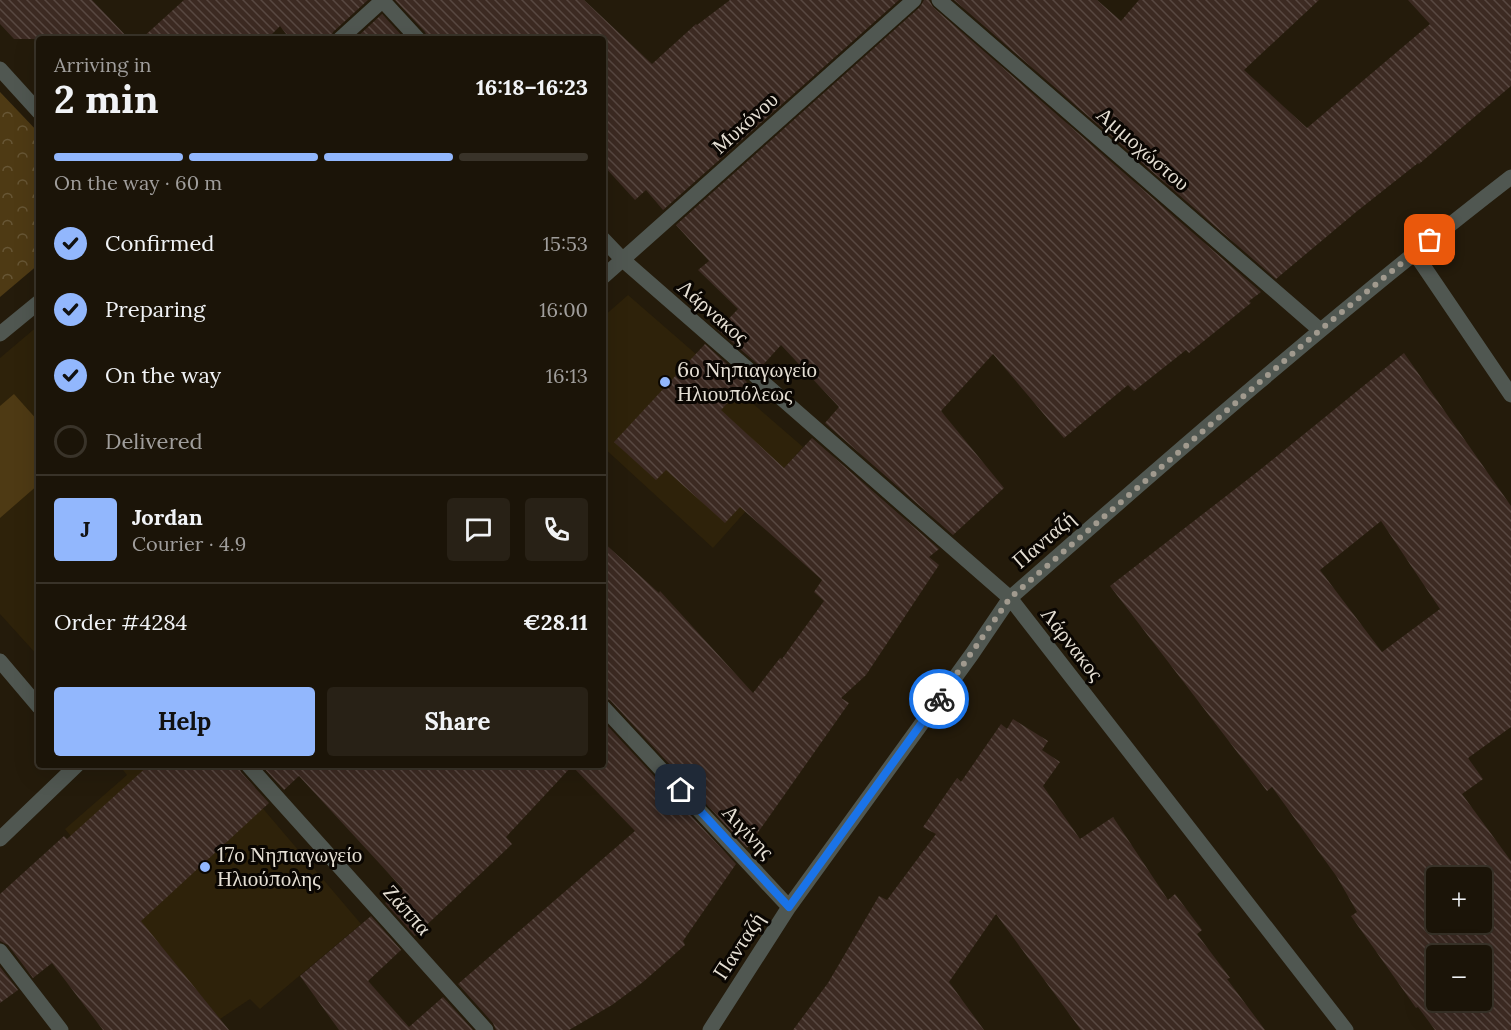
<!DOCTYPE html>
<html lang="en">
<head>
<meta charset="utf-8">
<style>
  :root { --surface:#1b1408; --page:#282116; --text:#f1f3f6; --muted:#a09e9c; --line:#393329; --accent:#92b7fd }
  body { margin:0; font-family:Lora,serif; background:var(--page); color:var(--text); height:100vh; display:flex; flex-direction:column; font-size:22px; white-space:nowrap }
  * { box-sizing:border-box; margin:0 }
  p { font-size:20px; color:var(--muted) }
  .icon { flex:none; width:33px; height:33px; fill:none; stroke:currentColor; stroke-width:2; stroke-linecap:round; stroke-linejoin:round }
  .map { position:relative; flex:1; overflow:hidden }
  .drawer { position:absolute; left:36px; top:36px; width:570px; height:732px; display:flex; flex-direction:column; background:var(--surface); border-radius:6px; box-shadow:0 6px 24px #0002,0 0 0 2px var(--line) }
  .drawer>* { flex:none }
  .controls { position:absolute; left:1426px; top:867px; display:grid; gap:12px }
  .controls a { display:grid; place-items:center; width:66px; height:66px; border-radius:6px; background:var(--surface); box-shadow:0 6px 24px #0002,0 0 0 2px var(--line); font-size:30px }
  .pin { position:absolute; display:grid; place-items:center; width:51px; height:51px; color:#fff; margin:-26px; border-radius:12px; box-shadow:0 3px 9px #0006 }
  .courier { position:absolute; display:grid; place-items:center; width:60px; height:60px; margin:-30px; border:4px solid #1a73e8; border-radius:50%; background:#fff; color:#222; box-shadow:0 2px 8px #0007 }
  .overview em { font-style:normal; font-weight:700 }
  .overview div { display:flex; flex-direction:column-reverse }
  .overview { display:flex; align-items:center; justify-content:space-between; height:102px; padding:0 18px }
  h1 { font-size:39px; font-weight:700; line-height:45px }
  .bar { display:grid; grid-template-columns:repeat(4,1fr); gap:9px 6px; align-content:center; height:72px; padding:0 18px }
  .bar i { height:8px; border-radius:4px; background:var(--line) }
  .bar .current { background:var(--accent) }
  .bar p { grid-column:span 4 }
  .line { display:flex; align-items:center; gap:15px; padding:0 18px; border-top:2px solid var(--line) }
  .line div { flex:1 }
  .round { display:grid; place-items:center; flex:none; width:63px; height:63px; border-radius:6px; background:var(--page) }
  ol { padding:0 18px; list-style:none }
  li { display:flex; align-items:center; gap:18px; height:66px }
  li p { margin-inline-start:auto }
  li .icon { padding:6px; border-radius:50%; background:var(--accent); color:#111; stroke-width:4 }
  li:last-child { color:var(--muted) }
  li i { width:33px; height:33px; border:3px solid var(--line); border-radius:50% }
  .primary-button { display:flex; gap:12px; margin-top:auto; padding:12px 18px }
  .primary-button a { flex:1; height:69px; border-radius:6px; background:var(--accent); color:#111; font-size:24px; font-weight:700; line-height:69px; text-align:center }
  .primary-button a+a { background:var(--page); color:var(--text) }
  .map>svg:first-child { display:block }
</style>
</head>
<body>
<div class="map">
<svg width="1511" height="1030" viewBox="0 0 1511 1030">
  <defs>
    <pattern id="forest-crowns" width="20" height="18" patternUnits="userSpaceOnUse" patternTransform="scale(1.5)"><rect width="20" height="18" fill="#4e3a14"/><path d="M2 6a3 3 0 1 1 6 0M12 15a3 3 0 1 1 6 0" fill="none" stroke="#675635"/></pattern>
    <pattern id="building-back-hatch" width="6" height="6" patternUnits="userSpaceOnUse" patternTransform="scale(1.5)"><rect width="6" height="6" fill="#3c2a22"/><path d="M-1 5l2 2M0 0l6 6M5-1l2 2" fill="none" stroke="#584841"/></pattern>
  </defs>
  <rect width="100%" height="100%" fill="#241b0b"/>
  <!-- built -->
  <path fill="#2e220a" d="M 628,295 L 803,447 L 713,548 L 603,447 L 603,317 Z
    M 39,325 L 39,657 L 0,614 L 0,358 Z
    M 119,765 L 226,765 L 361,924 L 260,1009 L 250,999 L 220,1019 L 65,829 L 127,775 Z"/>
  <!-- green -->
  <path fill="#4e3a14" d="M 14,394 L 39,422 L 39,484 L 0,518 L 0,406 Z"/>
  <!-- forest -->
  <path fill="url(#forest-crowns)" d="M 0,92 L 39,133 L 39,264 L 0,297 Z"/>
  <!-- building -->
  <path fill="url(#building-back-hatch)" fill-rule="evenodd" d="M 0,0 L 92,0 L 129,39 L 14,39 L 0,24 Z
    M 184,0 L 368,0 L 333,32 L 330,39 L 290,39 L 280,26 L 267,39 L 141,39 Z
    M 395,0 L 584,0 L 652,64 L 696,24 L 697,25 L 730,0 L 899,0 L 663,210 L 646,190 L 635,200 L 603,165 L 603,39 L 428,39 L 425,32 Z
    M 924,0 L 929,0 L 933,7 L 1261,292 L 1249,301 L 1251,303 L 1189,353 L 1186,350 L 1134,391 L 1128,385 L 1064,438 L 993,354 L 941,411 L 1004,488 L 953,535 L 825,423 L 839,407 L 781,345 L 761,367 L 718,330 L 738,309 L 698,270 L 709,261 L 676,225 L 920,7 Z
    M 954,0 L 1097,0 L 1121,21 L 1139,0 L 1319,0 L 1244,70 L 1307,128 L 1430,24 L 1408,0 L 1511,0 L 1511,86 L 1419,164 L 1418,163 L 1356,212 L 1276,279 Z
    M 382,14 L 405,39 L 355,39 Z
    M 705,344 L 747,382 L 721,410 L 784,468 L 812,438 L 939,549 L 929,557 L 939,565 L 866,675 L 841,698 L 849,703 L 747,848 L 610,700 L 603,698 L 603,542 L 659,593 L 660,591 L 753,693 L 780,658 L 782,659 L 824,601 L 814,592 L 822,580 L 740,507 L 725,523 L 666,470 L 656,480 L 614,442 Z
    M 1404,353 L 1511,506 L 1511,727 L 1468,758 L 1483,779 L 1462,794 L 1511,861 L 1511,1030 L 1435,1030 L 1418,1007 L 1416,1008 L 1351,916 L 1357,912 L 1337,877 L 1272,787 L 1267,791 L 1110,586 L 1261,469 ZM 1381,521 L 1440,609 L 1382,652 L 1320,570 ZM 1437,878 L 1482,878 L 1482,922 L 1437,922 ZM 1437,956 L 1482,956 L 1482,1000 L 1437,1000 Z
    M 1013,719 L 1048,741 L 1042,750 L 1060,762 L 1043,786 L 1080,839 L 1113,817 L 1168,900 L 1175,894 L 1202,930 L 1197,934 L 1230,978 L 1227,979 L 1265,1030 L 1081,1030 L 996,914 L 949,982 L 984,1030 L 793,1030 L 828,983 L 879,896 L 887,900 L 936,834 L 923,827 L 957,778 L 961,782 L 1001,724 L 1007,729 Z
    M 603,721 L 736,864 L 683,941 L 685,945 L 643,982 L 612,1005 L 569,1030 L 496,1030 L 493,1023 L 458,984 L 635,831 L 572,766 L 506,837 L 512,844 L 415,936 L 385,903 L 403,889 L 299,776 L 284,790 L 261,765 L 603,765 Z
    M 149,765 L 238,765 L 241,772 L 269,803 L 141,921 L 229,1030 L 103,1030 L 52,963 L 33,978 L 8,945 L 0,941 L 0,894 L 64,836 L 67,839 Z
    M 371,916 L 401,950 L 368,981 L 409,1027 L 443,997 L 473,1030 L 339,1030 L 300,976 Z
    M 0,967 L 18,990 L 0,1003 Z"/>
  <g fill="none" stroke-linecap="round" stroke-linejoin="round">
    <!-- minor -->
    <path stroke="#505751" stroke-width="15" d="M 382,0 L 418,39
      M 939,0 L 1320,330
      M 340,39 L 383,0
      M 0,69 L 39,112
      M 603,239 L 623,260 L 1010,598 L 1346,1030
      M 1414,252 L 1511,395
      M 603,277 L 914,0
      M 0,334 L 39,302
      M 0,661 L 39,707
      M 603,707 L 789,907
      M 248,765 L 486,1030
      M 0,839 L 77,765
      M 0,951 L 61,1030
      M 710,1030 L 789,907 L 972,654 L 1010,598 C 1174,454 1339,310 1511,177"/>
  </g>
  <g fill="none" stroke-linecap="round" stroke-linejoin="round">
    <!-- done -->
    <path stroke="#a19a8e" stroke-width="6" stroke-dasharray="0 10.8" d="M 939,699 L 1010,598 L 1320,330 L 1430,240"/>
    <!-- route -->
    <path stroke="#1a73e8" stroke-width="8" d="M 681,790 L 789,907 L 939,699"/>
  </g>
  <!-- markers -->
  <g fill="#92b7fd" stroke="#0a0602" stroke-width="2">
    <circle cx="665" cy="382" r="6"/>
    <circle cx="205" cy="867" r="6"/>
  </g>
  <g text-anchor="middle" stroke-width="6" stroke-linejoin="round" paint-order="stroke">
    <!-- street labels -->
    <g font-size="21" fill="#e5dfd4" stroke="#0a0602">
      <text transform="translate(745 123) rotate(-42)" y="7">Μυκόνου</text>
      <text transform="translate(1143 149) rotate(41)" y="7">Αμμοχώστου</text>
      <text transform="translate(713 312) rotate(41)" y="7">Λάρνακος</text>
      <text transform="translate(1044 540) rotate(-41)" y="7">Πανταζή</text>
      <text transform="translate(1072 644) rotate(52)" y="7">Λάρνακος</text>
      <text transform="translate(748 832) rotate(47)" y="7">Αιγίνης</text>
      <text transform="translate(407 910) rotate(48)" y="7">Ζάππα</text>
      <text transform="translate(739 946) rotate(-57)" y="7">Πανταζή</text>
    </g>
    <!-- poi labels -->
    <g font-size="21" fill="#e5dfd4" stroke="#0a0602" text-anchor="start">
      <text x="677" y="377">6ο Νηπιαγωγείο<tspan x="677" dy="24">Ηλιουπόλεως</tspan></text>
      <text x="217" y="862">17ο Νηπιαγωγείο<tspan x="217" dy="24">Ηλιούπολης</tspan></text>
    </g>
  </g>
</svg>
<div class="controls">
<a>+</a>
<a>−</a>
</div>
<div class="pin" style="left:1430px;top:240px;background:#ea580c"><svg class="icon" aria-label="bag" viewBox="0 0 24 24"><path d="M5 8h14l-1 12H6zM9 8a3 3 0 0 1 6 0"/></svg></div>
<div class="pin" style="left:681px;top:790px;background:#1f2937"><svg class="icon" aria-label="home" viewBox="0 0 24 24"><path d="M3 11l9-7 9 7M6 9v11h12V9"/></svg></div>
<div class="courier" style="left:939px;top:699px"><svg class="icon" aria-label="bike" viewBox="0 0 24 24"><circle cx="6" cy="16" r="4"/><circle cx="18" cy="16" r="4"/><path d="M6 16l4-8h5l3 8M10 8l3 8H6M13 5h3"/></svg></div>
<section class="drawer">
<div class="overview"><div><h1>2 min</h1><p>Arriving in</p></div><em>16:18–16:23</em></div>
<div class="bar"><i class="current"></i><i class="current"></i><i class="current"></i><i></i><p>On the way · 60 m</p></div>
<ol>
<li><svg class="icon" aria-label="check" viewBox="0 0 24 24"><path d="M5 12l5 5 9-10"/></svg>Confirmed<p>15:53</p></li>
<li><svg class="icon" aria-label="check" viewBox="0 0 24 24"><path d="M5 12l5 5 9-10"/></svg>Preparing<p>16:00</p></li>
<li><svg class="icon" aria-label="check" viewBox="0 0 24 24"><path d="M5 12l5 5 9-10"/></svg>On the way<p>16:13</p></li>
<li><i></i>Delivered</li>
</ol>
<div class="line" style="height:108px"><b class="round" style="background:var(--accent);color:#111">J</b><div><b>Jordan</b><p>Courier · 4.9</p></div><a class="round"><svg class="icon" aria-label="chat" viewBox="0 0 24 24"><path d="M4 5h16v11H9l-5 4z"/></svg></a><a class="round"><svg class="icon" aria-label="phone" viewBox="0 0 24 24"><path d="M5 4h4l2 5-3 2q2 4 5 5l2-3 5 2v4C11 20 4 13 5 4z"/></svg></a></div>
<div class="line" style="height:78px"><div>Order #4284</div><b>€28.11</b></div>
<div class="primary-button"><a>Help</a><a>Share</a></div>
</section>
</div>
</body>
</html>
